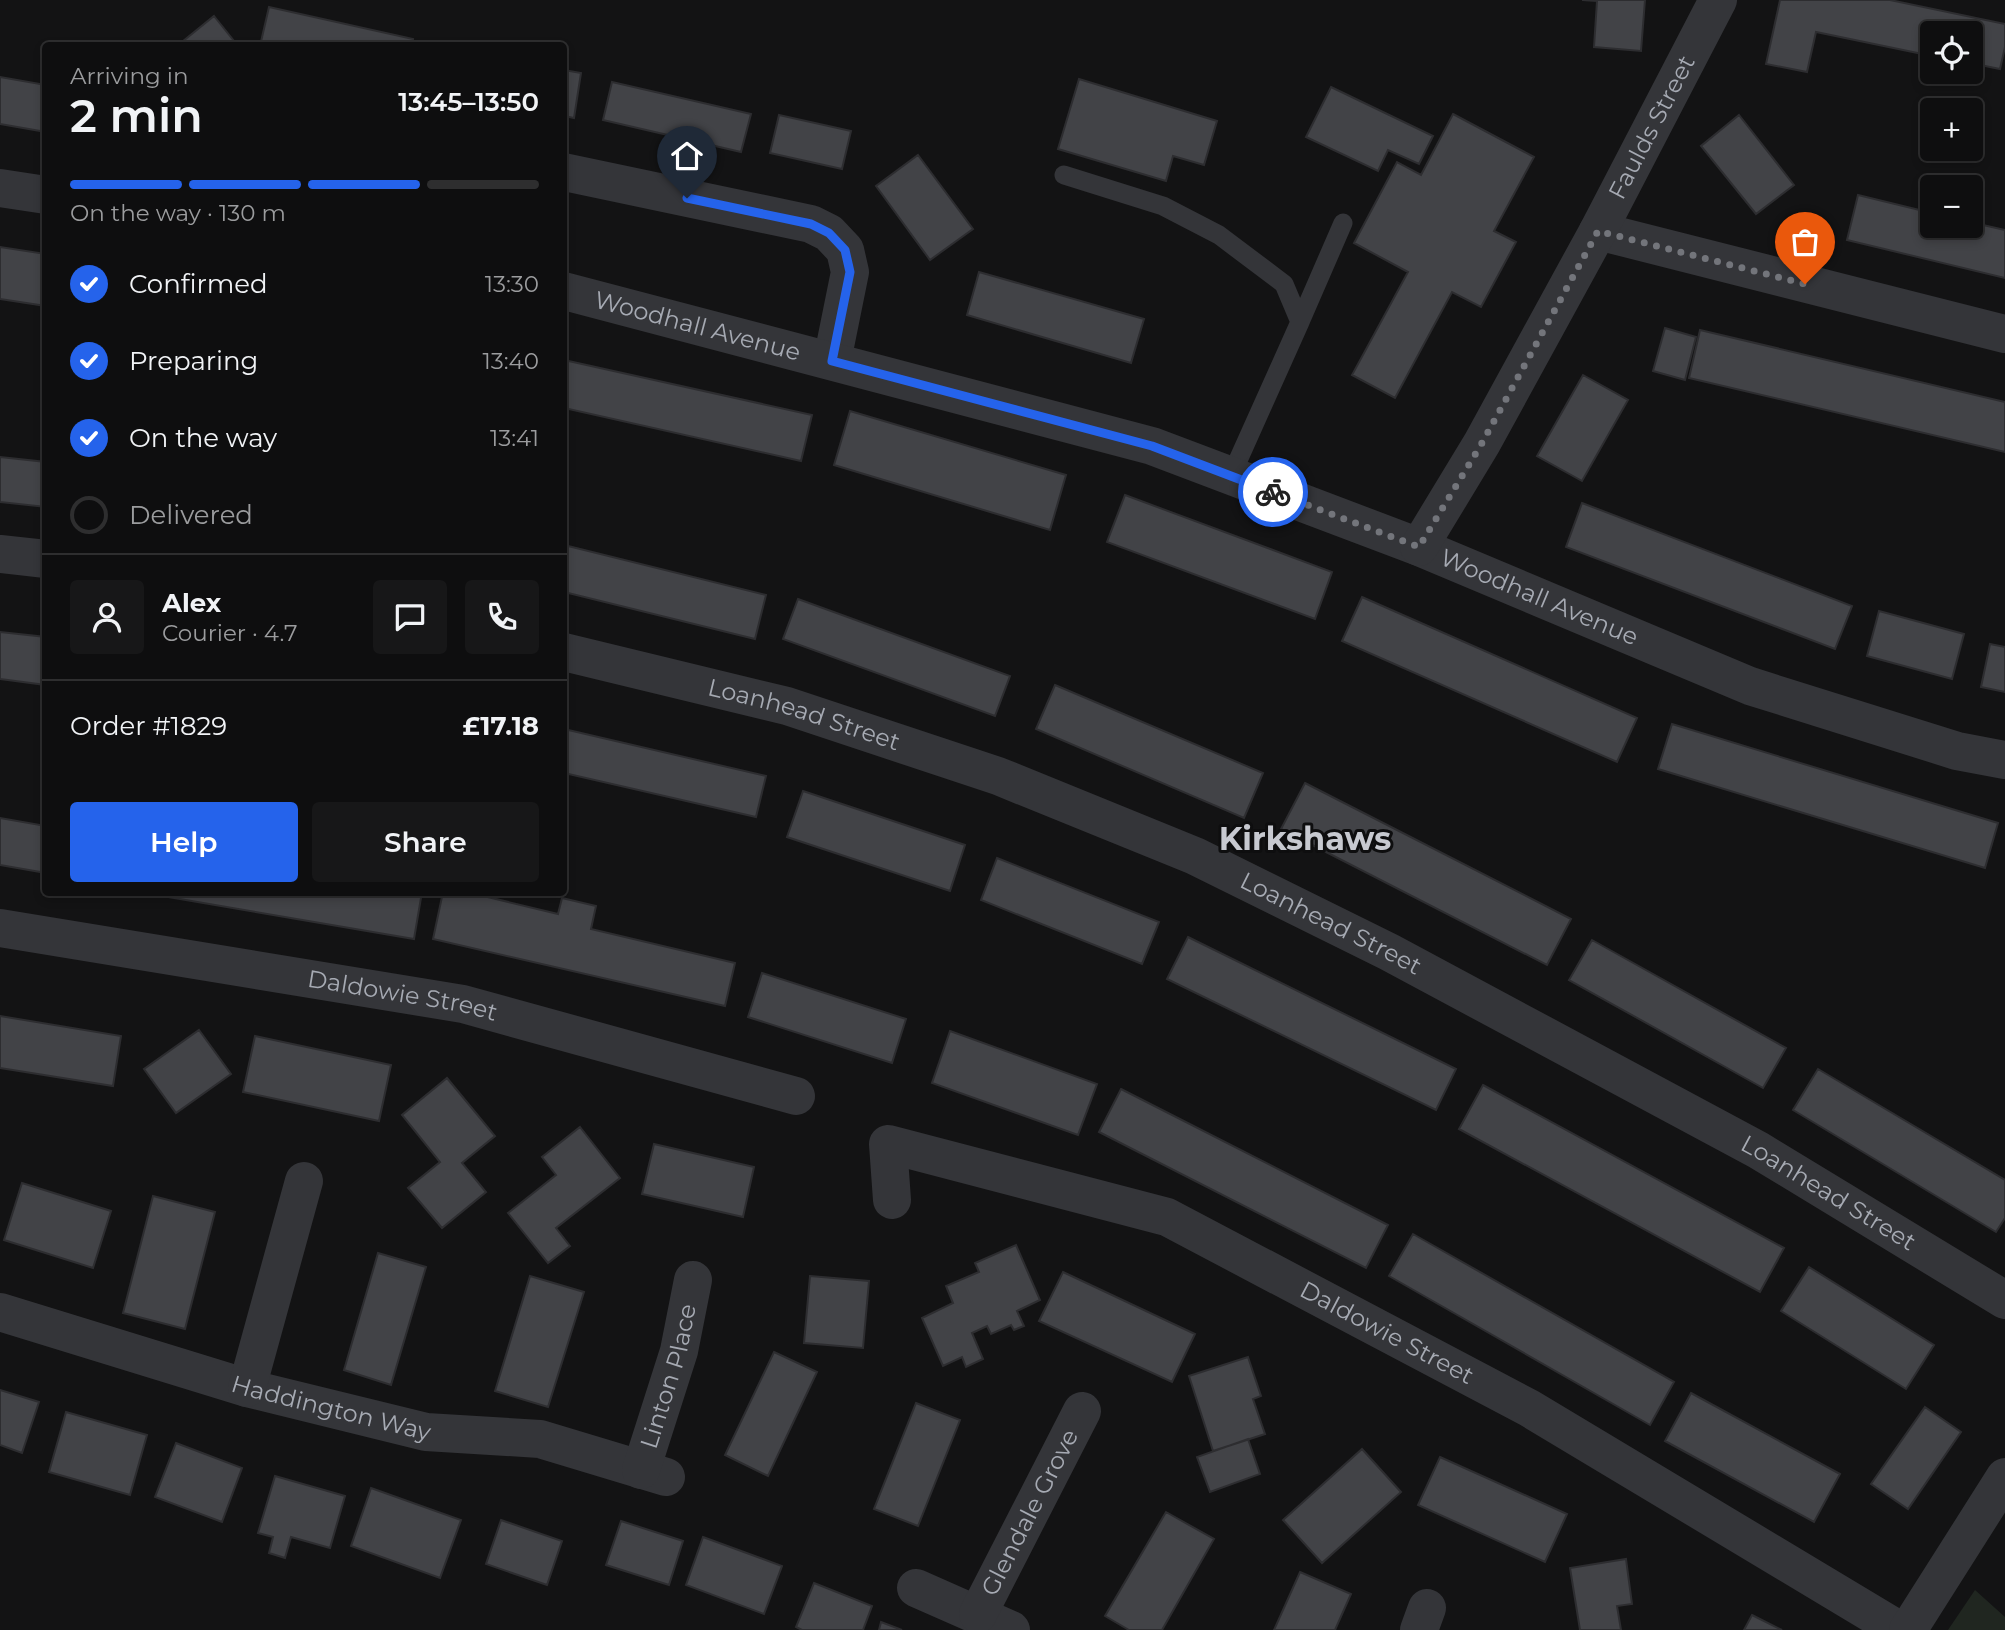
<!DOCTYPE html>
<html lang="en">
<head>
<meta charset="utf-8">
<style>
  :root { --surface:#0e0e0f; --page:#171718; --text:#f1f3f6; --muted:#9b9c9e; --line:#2e2e2f; --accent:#2563eb }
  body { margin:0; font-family:Montserrat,sans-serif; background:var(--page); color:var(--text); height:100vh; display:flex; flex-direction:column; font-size:26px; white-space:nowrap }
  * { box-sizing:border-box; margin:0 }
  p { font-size:23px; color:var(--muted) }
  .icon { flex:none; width:38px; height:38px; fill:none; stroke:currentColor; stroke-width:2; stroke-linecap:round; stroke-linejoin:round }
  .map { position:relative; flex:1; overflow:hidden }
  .details { position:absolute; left:42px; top:42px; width:525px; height:854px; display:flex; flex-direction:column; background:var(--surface); border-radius:7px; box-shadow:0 4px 10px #0003,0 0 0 2px var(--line) }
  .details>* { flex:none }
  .fabs { position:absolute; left:1920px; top:21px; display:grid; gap:14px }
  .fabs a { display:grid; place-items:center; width:63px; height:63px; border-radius:7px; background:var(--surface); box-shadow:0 4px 10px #0003,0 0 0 2px var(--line); font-size:35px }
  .pin { position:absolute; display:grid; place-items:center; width:60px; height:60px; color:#fff; margin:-72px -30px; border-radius:50% 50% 50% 0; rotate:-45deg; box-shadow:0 0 7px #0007 }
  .pin .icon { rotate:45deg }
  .courier { position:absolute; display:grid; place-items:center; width:70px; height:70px; margin:-35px; border:5px solid #2563eb; border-radius:50%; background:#fff; color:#222; box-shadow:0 2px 9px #0007 }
  .head em { font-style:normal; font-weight:600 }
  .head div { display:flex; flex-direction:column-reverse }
  .head { display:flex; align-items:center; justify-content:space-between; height:119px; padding:0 28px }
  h1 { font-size:46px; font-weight:600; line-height:52px }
  .bar { display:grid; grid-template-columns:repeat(4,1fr); gap:10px 7px; align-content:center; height:84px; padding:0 28px }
  .bar i { height:9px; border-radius:5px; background:var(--line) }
  .bar .on { background:var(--accent) }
  .bar p { grid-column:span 4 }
  .line { display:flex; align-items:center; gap:18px; padding:0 28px; border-top:2px solid var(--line) }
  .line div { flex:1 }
  .round { display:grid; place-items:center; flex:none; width:74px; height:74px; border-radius:7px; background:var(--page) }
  ol { padding:0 28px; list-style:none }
  li { display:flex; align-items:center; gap:21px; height:77px }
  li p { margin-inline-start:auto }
  li .icon { padding:7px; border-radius:50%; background:var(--accent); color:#fff; stroke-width:4 }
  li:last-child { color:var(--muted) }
  li i { width:38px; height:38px; border:4px solid var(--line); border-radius:50% }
  .primary-button { display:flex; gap:14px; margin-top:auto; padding:14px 28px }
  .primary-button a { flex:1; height:80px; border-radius:7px; background:var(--accent); color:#fff; font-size:28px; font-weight:600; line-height:80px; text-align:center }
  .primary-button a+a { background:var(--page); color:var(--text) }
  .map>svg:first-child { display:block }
</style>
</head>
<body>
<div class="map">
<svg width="2005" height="1630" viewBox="0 0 2005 1630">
  <rect width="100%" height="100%" fill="#131314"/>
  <!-- green -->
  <path fill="#202620" d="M 1975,1590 L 2005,1617 L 2005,1630 L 1948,1630 Z"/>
  <!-- building -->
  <path fill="#424347" stroke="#2d2d30" stroke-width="2" d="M 1582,0 L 1645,0 L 1641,51 L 1594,47 L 1597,1 Z
    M 1780,0 L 1890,0 L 2005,24 L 2005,47 L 2000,69 L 1970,63 L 1970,33 L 1932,33 L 1932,56 L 1816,32 L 1807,72 L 1766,64 Z
    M 269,7 L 413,39 L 412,46 L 260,46 Z
    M 214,16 L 238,46 L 177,46 Z
    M 564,70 L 581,73 L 574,118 L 564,116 Z
    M 0,77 L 46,85 L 46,132 L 0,124 Z
    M 1079,79 L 1217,121 L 1204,165 L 1173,156 L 1166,181 L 1058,149 Z
    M 612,82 L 751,114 L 741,152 L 603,120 Z
    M 1331,87 L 1433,136 L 1419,164 L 1388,150 L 1378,171 L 1306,137 Z
    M 1453,114 L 1534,157 L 1494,231 L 1516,242 L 1481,307 L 1452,292 L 1395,398 L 1352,375 L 1408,272 L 1354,243 L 1397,162 L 1421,175 Z
    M 779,115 L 851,131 L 842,169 L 770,153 Z
    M 1739,115 L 1794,185 L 1756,214 L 1701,146 Z
    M 918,155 L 973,229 L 930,260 L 876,186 Z
    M 1858,195 L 1932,213 L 1932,226 L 1970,226 L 1970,222 L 2005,230 L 2005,278 L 1847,240 Z
    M 0,247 L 46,254 L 46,306 L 0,299 Z
    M 979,272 L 1144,319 L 1131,363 L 967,315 Z
    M 1665,328 L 1696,337 L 1685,380 L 1653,371 Z
    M 1700,330 L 2005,402 L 2005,452 L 1689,378 Z
    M 564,360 L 812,415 L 801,461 L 564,408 Z
    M 1583,375 L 1628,400 L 1582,481 L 1537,456 Z
    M 850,411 L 1066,475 L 1050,530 L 834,465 Z
    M 0,457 L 46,462 L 46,507 L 0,502 Z
    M 1125,495 L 1332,572 L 1315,619 L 1107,542 Z
    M 1582,503 L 1852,606 L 1835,649 L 1566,547 Z
    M 564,545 L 766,595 L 755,639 L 564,592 Z
    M 1362,597 L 1637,718 L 1617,762 L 1342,641 Z
    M 798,599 L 1010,676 L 995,716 L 783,639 Z
    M 1879,611 L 1964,634 L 1952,679 L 1867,656 Z
    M 0,632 L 46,637 L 46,685 L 0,679 Z
    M 1990,644 L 2005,647 L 2005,692 L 1981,687 Z
    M 1055,685 L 1263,773 L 1244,818 L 1036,729 Z
    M 1672,724 L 1998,823 L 1985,868 L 1658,769 Z
    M 564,729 L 766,776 L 756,817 L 564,773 Z
    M 1305,783 L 1571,919 L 1547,965 L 1281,829 Z
    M 803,791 L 965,845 L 950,891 L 787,837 Z
    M 0,818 L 46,826 L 46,873 L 0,865 Z
    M 997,858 L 1159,922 L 1142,964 L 981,900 Z
    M 139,892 L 422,892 L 414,939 Z
    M 443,892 L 467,892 L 558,914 L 562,898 L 596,906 L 591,929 L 735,963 L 725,1006 L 433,939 Z
    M 1188,937 L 1456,1069 L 1436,1110 L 1167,979 Z
    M 1592,940 L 1786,1048 L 1763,1088 L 1569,980 Z
    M 762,973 L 906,1019 L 892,1063 L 748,1017 Z
    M 0,1016 L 121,1036 L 113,1086 L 0,1068 Z
    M 199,1030 L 231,1074 L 176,1113 L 144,1069 Z
    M 950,1031 L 1097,1084 L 1078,1135 L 932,1083 Z
    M 255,1036 L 391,1065 L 379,1121 L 243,1092 Z
    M 1818,1069 L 2005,1180 L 2005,1218 L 1996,1232 L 1793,1110 Z
    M 447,1078 L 495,1136 L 462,1163 L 486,1192 L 442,1228 L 408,1188 L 440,1162 L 402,1115 Z
    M 1483,1085 L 1784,1248 L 1760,1292 L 1459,1129 Z
    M 1121,1089 L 1388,1225 L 1366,1268 L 1099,1132 Z
    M 580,1127 L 620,1178 L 556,1228 L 570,1246 L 548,1263 L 508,1213 L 556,1175 L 542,1157 Z
    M 654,1144 L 754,1167 L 743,1217 L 642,1194 Z
    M 22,1183 L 111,1211 L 93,1268 L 4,1240 Z
    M 153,1196 L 215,1212 L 185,1329 L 123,1313 Z
    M 1413,1234 L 1674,1382 L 1650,1425 L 1389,1276 Z
    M 1016,1245 L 1040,1300 L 1017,1311 L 1024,1326 L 1014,1330 L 1011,1325 L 991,1334 L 987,1326 L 972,1333 L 983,1359 L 966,1367 L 962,1357 L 943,1366 L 922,1318 L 953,1303 L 946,1286 L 979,1272 L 975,1263 Z
    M 378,1253 L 426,1267 L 391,1385 L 344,1370 Z
    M 1809,1267 L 1934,1345 L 1906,1389 L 1781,1311 Z
    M 1063,1272 L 1195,1334 L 1172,1382 L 1039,1321 Z
    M 530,1276 L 584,1292 L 548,1407 L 495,1391 Z
    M 810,1276 L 869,1281 L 863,1348 L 804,1343 Z
    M 774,1352 L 817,1372 L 768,1476 L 725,1455 Z
    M 1248,1357 L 1261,1396 L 1253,1399 L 1265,1434 L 1213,1451 L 1189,1376 Z
    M 0,1390 L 39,1402 L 22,1453 L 0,1445 Z
    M 1691,1393 L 1840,1474 L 1814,1522 L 1665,1441 Z
    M 916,1403 L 960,1420 L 918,1526 L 874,1509 Z
    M 1925,1407 L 1961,1432 L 1908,1509 L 1871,1484 Z
    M 66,1412 L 147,1435 L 130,1495 L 49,1472 Z
    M 1248,1439 L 1260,1474 L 1210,1492 L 1197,1457 Z
    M 176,1443 L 242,1468 L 222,1522 L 155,1497 Z
    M 1362,1449 L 1401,1492 L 1322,1563 L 1283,1520 Z
    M 1440,1457 L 1567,1514 L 1545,1562 L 1418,1505 Z
    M 275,1476 L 345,1496 L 330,1548 L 291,1537 L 285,1558 L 269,1553 L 273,1537 L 258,1533 Z
    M 371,1488 L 461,1520 L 440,1578 L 351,1546 Z
    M 1166,1512 L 1214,1539 L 1162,1630 L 1129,1630 L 1105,1616 Z
    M 501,1520 L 562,1541 L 547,1585 L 486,1564 Z
    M 621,1521 L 683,1541 L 669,1585 L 606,1565 Z
    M 703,1537 L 782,1566 L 764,1614 L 686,1585 Z
    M 1626,1559 L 1632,1604 L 1617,1606 L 1621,1630 L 1580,1630 L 1570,1568 Z
    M 1300,1572 L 1351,1594 L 1335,1630 L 1274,1630 Z
    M 814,1583 L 872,1606 L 863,1630 L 802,1630 L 796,1627 Z
    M 1752,1615 L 1782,1630 L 1744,1630 Z
    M 881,1622 L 902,1630 L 879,1630 Z"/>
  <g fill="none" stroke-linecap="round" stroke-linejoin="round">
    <!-- lane -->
    <path stroke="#343539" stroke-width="19" d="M 1064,175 L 1163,206 L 1219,235 L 1284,284 L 1300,322 L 1231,476
      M 1300,322 L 1343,223"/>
    <!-- street -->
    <g stroke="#343539" stroke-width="38">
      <path d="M 564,172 L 811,224 L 829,233 L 845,250 L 850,272 L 832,361"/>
      <path d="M 0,188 L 46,195"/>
      <path d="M 1598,231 L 2005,334"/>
      <path id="s1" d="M 564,291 L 1152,446 L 1419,547 L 1750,686 L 1957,751 L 2005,760"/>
      <path id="s2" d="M 1419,547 L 1482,443 L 1598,231 L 1718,0"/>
      <path d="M 0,554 L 46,559"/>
      <path id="s3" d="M 564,652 L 787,706 L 998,776 L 1195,856 L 1389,952 L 1758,1150 L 2005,1300"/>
      <path id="s4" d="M 0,928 L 463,1004 L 796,1096"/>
      <path id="s5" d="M 892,1200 L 888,1144 L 1167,1217 L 1529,1408 L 1899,1630"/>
      <path id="s6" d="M 0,1312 L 247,1388 L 426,1432 L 540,1439 L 666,1477"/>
      <path d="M 247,1388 L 304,1181"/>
      <path id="s7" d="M 641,1470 L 679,1351 L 693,1280"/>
      <path d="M 916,1588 L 1011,1630"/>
      <path id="s8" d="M 978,1614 L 1082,1411"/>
      <path d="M 1419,1630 L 1427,1608"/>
      <path d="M 1908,1630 L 2005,1477"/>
    </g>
  </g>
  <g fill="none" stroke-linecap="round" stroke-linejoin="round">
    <!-- done -->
    <path stroke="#73757b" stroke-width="7" stroke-dasharray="0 12.6" d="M 1273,492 L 1419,547 L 1482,443 L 1598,231 L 1805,284"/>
    <!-- route -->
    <path stroke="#2563eb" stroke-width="9" d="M 687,198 L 811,224 L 829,233 L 845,250 L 850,272 L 832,361 L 1152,446 L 1273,492"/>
  </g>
  <g text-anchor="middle" stroke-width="6" stroke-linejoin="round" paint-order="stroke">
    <!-- street labels -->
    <g font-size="24" fill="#a6aab3" stroke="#0e0e0f">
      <text dy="8" stroke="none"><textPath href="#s2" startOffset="480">Faulds Street</textPath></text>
      <text dy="8" stroke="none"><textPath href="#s1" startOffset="138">Woodhall Avenue</textPath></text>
      <text dy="8" stroke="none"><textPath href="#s1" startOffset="1024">Woodhall Avenue</textPath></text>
      <text dy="8" stroke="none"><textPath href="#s3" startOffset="248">Loanhead Street</textPath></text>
      <text dy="8" stroke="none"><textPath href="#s3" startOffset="816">Loanhead Street</textPath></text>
      <text dy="8" stroke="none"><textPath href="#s4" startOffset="408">Daldowie Street</textPath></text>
      <text dy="8" stroke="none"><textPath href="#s3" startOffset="1382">Loanhead Street</textPath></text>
      <text dy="8" stroke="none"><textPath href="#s5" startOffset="593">Daldowie Street</textPath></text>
      <text dy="8" stroke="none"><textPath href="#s7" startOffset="98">Linton Place</textPath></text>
      <text dy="8" stroke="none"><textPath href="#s6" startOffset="345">Haddington Way</textPath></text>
      <text dy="8" stroke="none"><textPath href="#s8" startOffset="114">Glendale Grove</textPath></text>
    </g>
    <!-- district labels -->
    <g font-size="32" font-weight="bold" fill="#c7c9d0" stroke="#0e0e0f">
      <text x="1305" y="850">Kirkshaws</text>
    </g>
  </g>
</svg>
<div class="fabs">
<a><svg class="icon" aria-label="locate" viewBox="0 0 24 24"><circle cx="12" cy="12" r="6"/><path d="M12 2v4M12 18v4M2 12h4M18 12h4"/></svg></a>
<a>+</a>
<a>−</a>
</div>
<div class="pin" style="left:1805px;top:284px;background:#ea580c"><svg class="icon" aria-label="bag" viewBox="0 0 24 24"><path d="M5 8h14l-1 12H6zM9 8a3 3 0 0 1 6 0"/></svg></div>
<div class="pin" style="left:687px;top:198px;background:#1f2937"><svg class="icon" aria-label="home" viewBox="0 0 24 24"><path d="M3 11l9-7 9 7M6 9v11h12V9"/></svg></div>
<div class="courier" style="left:1273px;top:492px"><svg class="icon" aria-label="bike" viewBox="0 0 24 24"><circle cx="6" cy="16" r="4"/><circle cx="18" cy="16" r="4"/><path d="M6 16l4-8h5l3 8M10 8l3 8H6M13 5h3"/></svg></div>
<section class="details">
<div class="head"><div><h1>2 min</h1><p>Arriving in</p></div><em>13:45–13:50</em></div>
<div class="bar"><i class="on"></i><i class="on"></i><i class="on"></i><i></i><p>On the way · 130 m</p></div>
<ol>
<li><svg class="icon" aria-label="check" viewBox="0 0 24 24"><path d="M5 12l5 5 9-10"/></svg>Confirmed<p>13:30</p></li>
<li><svg class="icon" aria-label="check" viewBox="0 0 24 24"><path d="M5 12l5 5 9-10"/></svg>Preparing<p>13:40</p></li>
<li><svg class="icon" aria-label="check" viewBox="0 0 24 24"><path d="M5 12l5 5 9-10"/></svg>On the way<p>13:41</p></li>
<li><i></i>Delivered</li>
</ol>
<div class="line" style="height:126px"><a class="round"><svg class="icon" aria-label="person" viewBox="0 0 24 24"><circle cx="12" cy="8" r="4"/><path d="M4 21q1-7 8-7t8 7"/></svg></a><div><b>Alex</b><p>Courier · 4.7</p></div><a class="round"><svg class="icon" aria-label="chat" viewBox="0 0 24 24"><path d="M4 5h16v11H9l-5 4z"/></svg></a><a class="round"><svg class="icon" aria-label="phone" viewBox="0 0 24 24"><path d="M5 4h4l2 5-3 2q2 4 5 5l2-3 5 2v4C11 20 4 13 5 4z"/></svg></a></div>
<div class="line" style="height:91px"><div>Order #1829</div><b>£17.18</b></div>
<div class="primary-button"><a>Help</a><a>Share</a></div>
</section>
</div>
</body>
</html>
